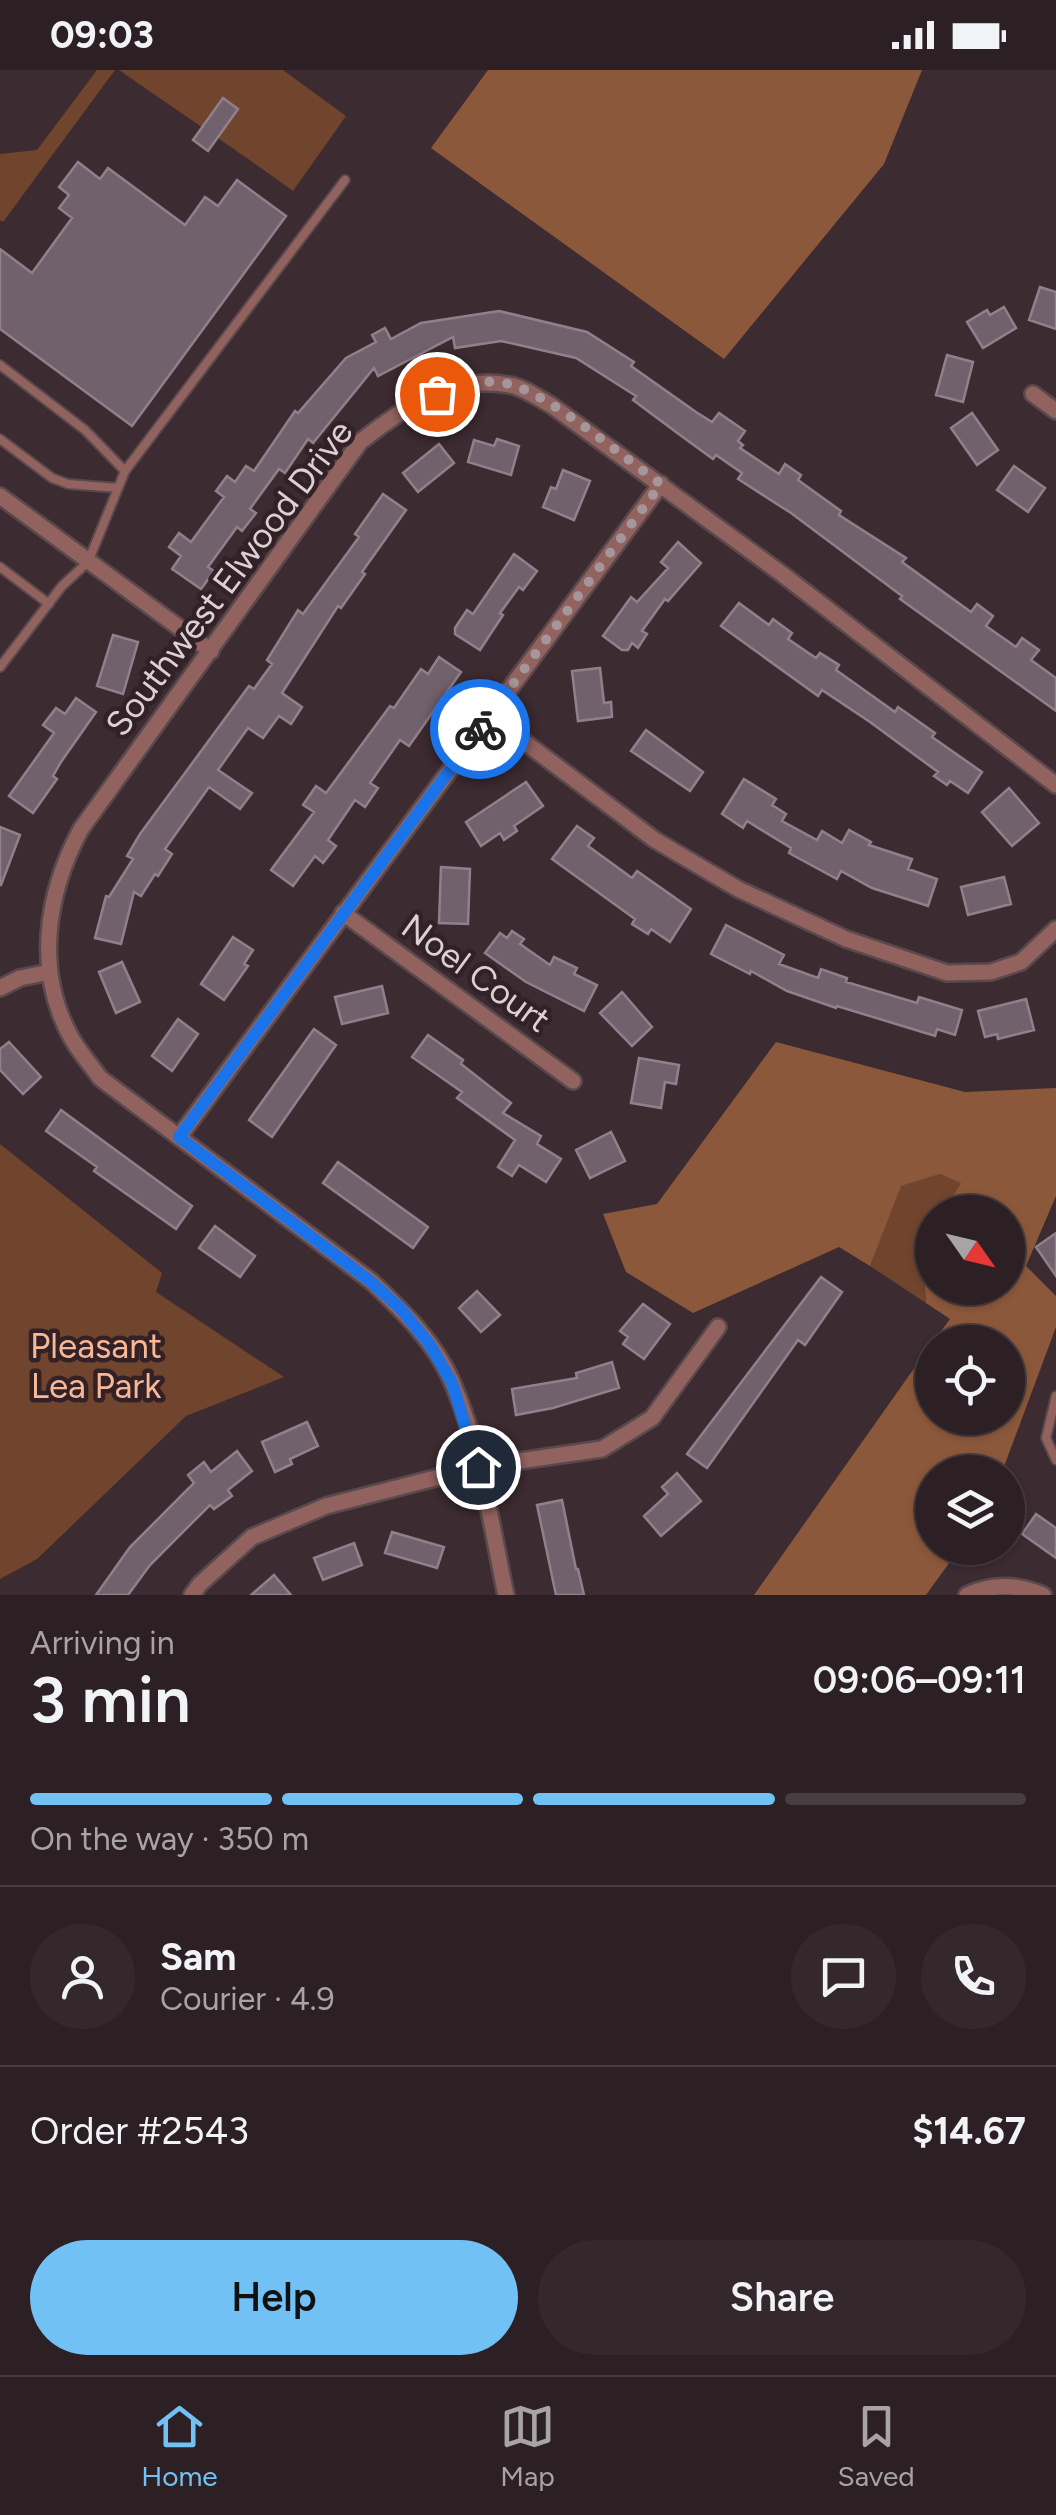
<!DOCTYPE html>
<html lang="en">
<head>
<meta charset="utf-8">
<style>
  :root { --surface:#2d2024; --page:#35282c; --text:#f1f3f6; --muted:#a7a3a6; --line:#483e41; --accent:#72c1f5 }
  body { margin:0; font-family:Figtree,sans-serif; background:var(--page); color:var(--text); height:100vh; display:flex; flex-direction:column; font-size:38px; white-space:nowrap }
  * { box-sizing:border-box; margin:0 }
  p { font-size:32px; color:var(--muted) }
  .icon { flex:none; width:55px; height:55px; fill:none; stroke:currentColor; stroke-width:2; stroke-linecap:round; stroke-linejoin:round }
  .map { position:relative; height:1525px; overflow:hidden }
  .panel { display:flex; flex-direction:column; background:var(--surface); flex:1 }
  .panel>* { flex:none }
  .needle { width:65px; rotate:124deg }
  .tools { position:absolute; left:915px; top:1125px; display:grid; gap:20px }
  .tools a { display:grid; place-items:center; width:110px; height:110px; border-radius:50%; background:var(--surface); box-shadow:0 2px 8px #0004,0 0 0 2px var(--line); font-size:50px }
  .pin { position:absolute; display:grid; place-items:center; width:85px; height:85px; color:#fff; margin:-42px; border:5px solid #fff; border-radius:50%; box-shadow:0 2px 10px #0007 }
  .courier { position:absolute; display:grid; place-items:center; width:100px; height:100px; margin:-50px; border:8px solid #1a73e8; border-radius:50%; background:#fff; color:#222; box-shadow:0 2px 12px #0007 }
  .headline em { font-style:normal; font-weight:600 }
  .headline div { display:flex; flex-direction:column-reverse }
  .headline { display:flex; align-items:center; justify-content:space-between; height:170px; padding:0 30px }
  h1 { font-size:65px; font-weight:600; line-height:75px }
  .bar { display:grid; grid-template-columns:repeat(4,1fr); gap:15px 10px; align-content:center; height:120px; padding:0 30px }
  .bar i { height:12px; border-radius:8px; background:var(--line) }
  .bar .selected { background:var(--accent) }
  .bar p { grid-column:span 4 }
  .line { display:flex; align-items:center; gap:25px; padding:0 30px; border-top:2px solid var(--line) }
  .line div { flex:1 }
  .round { display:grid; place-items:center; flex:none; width:105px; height:105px; border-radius:52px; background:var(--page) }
  .action { display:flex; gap:20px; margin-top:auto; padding:20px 30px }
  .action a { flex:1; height:115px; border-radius:60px; background:var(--accent); color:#111; font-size:40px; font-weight:600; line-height:115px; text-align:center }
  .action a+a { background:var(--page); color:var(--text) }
  .status { display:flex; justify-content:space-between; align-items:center; height:70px; padding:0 50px; background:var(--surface); direction:ltr }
  .status svg { height:28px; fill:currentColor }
  .menu { display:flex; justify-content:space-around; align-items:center; height:140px; border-top:2px solid var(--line); background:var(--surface); font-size:28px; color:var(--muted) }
  .menu a { display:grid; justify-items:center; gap:5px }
  .menu .selected { color:var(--accent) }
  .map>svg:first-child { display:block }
</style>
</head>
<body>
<div class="status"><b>09:03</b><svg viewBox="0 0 49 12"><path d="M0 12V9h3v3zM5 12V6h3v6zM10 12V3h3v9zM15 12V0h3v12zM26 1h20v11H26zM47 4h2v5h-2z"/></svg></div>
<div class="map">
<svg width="1056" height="1525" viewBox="0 0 1056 1525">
  <rect width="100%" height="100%" fill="#3c2b30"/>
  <!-- green -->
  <path fill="#71452d" d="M 97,0 L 115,0 L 3,152 L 0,150 L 0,84 L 37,80 Z
    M 119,0 L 283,0 L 346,46 L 293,121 C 236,79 177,41 119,0 Z
    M 0,1074 L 162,1203 L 156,1222 L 284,1307 L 186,1346 L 37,1489 L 0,1509 Z
    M 940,1104 L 962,1112 L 944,1142 L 932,1142 L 932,1162 L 922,1180 L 926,1233 L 870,1196 L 900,1116 Z"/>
  <!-- forest -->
  <path fill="#8c583b" d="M 488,0 L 922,0 L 884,94 L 724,289 L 431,78 Z
    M 776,972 L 965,1022 L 1056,1018 L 1056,1126 L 1026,1196 L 1056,1226 L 1056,1257 L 1002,1402 L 932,1402 L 932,1478 L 960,1478 L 926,1525 L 754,1525 L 932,1273 L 932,1348 L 1008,1348 L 1008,1272 L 933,1272 L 950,1249 L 926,1233 L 922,1180 L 932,1162 L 932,1218 L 1008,1218 L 1008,1142 L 944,1142 L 961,1113 L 940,1104 L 901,1116 L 870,1196 L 839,1177 L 693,1243 L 626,1202 L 603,1144 L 657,1134 Z"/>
  <!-- building -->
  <path fill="#71616c" stroke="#91808c" stroke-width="2.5" d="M 223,28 L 238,39 L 208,81 L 193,70 Z
    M 78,92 L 100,109 L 108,98 L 185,155 L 205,127 L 218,136 L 237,110 L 286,146 L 132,356 L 0,259 L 0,179 L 32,203 L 72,148 L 59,138 L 69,125 L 59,117 Z
    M 1040,217 L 1056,222 L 1056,259 L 1029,250 Z
    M 1004,237 L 1016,258 L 983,278 L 967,252 L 987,240 L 990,245 Z
    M 499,241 L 587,262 L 634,292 L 631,296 L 696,342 L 712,352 L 719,343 L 745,361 L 738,371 L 743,375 L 740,378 L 779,404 L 785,394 L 801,405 L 798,410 L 841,441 L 839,445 L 906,488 L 902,492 L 971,542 L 977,534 L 993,546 L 986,556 L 1016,577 L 1022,568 L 1039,580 L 1031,590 L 1056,608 L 1056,641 L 900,529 L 902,526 L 791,443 L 738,409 L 742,403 L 716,385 L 713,389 L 680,365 L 633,330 L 636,326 L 576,288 L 501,271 L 455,278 L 453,267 L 378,306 L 374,298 L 313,373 L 308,369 L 285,403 L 279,399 L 250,439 L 256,443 L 242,461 L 237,457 L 208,497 L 214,501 L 201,519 L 172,499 L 181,486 L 169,477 L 179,463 L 191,472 L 224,427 L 216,421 L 227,406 L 235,412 L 246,396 L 254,401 L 295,341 L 298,343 L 346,288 L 376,272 L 372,265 L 385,258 L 391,269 L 421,253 Z
    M 947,285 L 973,292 L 963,332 L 936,325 Z
    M 972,343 L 998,380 L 977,395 L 951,358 Z
    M 497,369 L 519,376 L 511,405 L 468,392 L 474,370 L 494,376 Z
    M 439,374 L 454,393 L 418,422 L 403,403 Z
    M 1014,396 L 1045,418 L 1028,442 L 997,420 Z
    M 563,400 L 590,411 L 574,450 L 543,437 L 551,417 L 556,419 Z
    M 383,424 L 406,440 L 362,502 L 365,504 L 341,538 L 338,536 L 282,623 L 302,637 L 291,654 L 279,646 L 263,668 L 248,658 L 218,700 L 252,723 L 240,739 L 209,717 L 165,779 L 172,784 L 158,806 L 155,804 L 141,826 L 134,822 L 121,874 L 95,868 L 106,826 L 109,827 L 133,789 L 127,786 L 140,764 L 249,616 L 254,619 L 272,594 L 267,590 L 298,540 L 303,544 L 359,467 L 355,464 Z
    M 678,472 L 701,493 L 668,531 L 665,529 L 642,561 L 647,564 L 638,578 L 632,573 L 628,580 L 622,580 L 603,566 L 631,527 L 637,532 L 668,498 L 661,492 Z
    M 514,484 L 537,501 L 523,520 L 519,517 L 500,543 L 503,545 L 480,580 L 455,564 L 455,558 L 467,540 L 473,544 Z
    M 739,533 L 769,555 L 773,549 L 792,563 L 788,569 L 816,588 L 820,583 L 839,595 L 836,600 L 895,642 L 898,637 L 935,663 L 932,667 L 982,702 L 968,723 L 950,711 L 947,715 L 934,706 L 938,702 L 870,652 L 822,620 L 818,626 L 721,556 Z
    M 113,565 L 138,572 L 123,624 L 97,616 Z
    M 439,587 L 461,602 L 409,676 L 400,670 L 370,713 L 378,718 L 365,737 L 355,730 L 328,770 L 336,776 L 323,793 L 315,786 L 293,816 L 271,800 L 314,742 L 303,735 L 316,716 L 326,723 L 390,636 L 394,638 L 421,599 L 428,604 Z
    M 600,598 L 604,633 L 611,632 L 612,647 L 578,651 L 572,601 Z
    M 76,628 L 96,642 L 61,692 L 53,706 L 57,709 L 33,743 L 9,726 L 54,663 L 43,655 L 56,638 L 65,644 Z
    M 646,660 L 703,702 L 690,721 L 631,681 Z
    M 744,709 L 776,729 L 772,735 L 786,744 L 782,751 L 817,770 L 822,761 L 842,773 L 849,760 L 871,772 L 869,775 L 912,789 L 908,799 L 937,809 L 928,836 L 872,818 L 841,801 L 837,809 L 789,783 L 791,778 L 747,751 L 743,758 L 722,744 Z
    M 526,712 L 543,736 L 514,756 L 517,761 L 504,770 L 500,763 L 481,776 L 466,752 Z
    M 1009,718 L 1039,753 L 1012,776 L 982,742 Z
    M 577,756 L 594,768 L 588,776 L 632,808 L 637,801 L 691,839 L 670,872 L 651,859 L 648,864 L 632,854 L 635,849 L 552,789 Z
    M 0,757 L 20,765 L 1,815 L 0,815 Z
    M 441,797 L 470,799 L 468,854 L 439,853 Z
    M 1004,807 L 1011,834 L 968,845 L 961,817 Z
    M 726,855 L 784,885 L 779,894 L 818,908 L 821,899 L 847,908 L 846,912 L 917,933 L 919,927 L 962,940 L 955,965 L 937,959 L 935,966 L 837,936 L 836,938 L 787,921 L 751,901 L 750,904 L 711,884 Z
    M 512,861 L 524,869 L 520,874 L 550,895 L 554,887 L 577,898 L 574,904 L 597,915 L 584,941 L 526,912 L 485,883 L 500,863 L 507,868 Z
    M 233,867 L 253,880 L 244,894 L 248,896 L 224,930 L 201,914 Z
    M 122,892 L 140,932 L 116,943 L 99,902 Z
    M 382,916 L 388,943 L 342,954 L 335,927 Z
    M 622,922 L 652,957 L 632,976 L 600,943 Z
    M 1026,929 L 1034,960 L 998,969 L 997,964 L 985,967 L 978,941 Z
    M 178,949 L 198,964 L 172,1001 L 152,986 Z
    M 314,959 L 336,975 L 272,1067 L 249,1050 Z
    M 428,965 L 463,990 L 461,994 L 511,1033 L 503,1043 L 541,1066 L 537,1074 L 561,1089 L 546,1112 L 519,1095 L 512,1106 L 498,1097 L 515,1070 L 457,1028 L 462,1022 L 412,987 Z
    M 9,972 L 41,1007 L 23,1024 L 0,1000 L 0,979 Z
    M 639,988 L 679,995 L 676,1014 L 665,1012 L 661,1038 L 631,1033 Z
    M 61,1040 L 192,1136 L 176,1159 L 94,1101 L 97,1097 L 46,1061 Z
    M 611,1062 L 625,1091 L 590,1108 L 576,1080 Z
    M 338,1092 L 428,1157 L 413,1178 L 323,1113 Z
    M 215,1156 L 255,1186 L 240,1207 L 199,1178 Z
    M 1056,1163 L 1056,1206 L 1036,1177 Z
    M 821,1207 L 842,1222 L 805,1275 L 798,1270 L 707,1398 L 687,1384 Z
    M 477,1221 L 500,1245 L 481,1262 L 459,1238 Z
    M 643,1234 L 670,1254 L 644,1289 L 623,1274 L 628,1267 L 620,1261 Z
    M 612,1292 L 619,1318 L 553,1338 L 516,1345 L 512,1319 L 577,1308 L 576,1303 Z
    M 307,1352 L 318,1376 L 290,1389 L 292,1394 L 275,1402 L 262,1372 Z
    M 237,1381 L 252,1401 L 228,1420 L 232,1426 L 214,1439 L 210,1435 L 150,1495 L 128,1525 L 96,1525 L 130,1477 L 194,1413 L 188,1405 L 204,1392 L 211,1402 Z
    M 677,1403 L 701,1431 L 661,1466 L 644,1446 L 668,1424 L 662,1417 Z
    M 562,1430 L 576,1499 L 578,1499 L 584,1525 L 556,1525 L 537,1435 Z
    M 1036,1444 L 1056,1458 L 1056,1488 L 1022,1464 Z
    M 392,1462 L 444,1477 L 437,1498 L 385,1483 Z
    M 354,1473 L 362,1495 L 323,1510 L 314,1488 Z
    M 274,1505 L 291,1525 L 251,1525 Z"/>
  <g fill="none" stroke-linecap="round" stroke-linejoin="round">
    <defs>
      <path id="service" d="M 0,295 L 85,360 L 125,401 L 88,492 L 62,516 L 0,597
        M 0,369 L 52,408 L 68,414 L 118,418
        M 125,401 L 345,110
        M 0,497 L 49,534
        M 1056,1326 L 1046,1368 L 1056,1390"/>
      <path id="minor" d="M 1033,324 L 1056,341
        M 0,426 L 211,581
        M 490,646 L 655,770 L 738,819 L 846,869 L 947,903 L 991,902 L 1021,892 L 1056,859
        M 343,843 L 573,1011
        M 0,918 L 20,908 L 50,902
        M 179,1067 L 661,414
        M 192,1525 L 200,1514 L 252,1467 L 326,1436 L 478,1397 L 602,1379 L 652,1348 L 718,1257
        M 506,1525 C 491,1455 481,1379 453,1314 C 436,1273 402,1240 371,1211 L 100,1008 C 91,995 80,983 72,969 C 34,902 46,824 81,759 L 360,372 C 403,338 451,304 509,315 C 523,317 538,328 551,335 L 782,504 L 1056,715
        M 967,1525 C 992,1514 1018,1514 1043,1525"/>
    </defs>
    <!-- service casing -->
    <use href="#service" stroke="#59494d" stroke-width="12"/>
    <!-- minor casing -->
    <use href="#minor" stroke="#59494d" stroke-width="20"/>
    <!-- service -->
    <use href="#service" stroke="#92625e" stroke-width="8"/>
    <!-- minor -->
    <use href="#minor" stroke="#92625e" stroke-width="15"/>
  </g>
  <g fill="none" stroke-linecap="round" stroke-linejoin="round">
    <!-- done -->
    <path stroke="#a4969a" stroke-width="10" stroke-dasharray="0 18" d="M 437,324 C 462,315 486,307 512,315 C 553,327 624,388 661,414 L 480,659"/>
    <!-- route -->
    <path stroke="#1a73e8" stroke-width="12" d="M 478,1397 L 452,1313 L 430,1275 L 401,1239 L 370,1211 L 179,1067 L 480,659"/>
  </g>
  <g text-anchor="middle" stroke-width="9" stroke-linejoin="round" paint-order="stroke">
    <!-- street labels -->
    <g font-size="35" fill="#dcd0d3" stroke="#322126">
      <text transform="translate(229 508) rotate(-53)" y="12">Southwest Elwood Drive</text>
      <text transform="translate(476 903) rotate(36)" y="12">Noel Court</text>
    </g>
    <!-- park labels -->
    <g font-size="35" fill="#f8b895" stroke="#322126">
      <text x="96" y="1288">Pleasant<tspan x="96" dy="40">Lea Park</tspan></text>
    </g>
  </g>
</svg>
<div class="tools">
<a><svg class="needle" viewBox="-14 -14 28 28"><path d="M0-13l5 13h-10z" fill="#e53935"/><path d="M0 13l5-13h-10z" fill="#a7a3a6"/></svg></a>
<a><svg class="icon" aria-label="locate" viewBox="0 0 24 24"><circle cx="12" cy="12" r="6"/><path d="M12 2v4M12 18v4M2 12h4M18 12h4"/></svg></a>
<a><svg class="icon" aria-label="layers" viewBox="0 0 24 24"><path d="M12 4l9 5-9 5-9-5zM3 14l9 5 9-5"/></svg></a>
</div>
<div class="pin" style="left:437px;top:324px;background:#ea580c"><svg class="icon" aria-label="bag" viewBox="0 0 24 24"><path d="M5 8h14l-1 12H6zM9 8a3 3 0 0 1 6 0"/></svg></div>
<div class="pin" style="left:478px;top:1397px;background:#1f2937"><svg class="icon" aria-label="home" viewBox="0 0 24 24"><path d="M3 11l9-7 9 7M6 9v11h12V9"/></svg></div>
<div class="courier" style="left:480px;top:659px"><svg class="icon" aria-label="bike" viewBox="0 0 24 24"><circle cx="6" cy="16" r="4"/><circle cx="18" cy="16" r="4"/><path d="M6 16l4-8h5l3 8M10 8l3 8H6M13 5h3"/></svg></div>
</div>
<section class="panel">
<div class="headline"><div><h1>3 min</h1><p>Arriving in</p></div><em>09:06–09:11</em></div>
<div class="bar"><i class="selected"></i><i class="selected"></i><i class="selected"></i><i></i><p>On the way · 350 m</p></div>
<div class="line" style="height:180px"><a class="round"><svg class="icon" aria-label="person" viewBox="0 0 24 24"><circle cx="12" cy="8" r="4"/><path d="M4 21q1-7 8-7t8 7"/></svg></a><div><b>Sam</b><p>Courier · 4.9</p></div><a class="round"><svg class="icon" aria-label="chat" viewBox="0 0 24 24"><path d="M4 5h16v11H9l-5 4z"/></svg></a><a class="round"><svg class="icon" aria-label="phone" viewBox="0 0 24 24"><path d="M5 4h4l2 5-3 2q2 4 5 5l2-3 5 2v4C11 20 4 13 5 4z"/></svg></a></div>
<div class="line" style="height:130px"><div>Order #2543</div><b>$14.67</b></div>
<div class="action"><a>Help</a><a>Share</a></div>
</section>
<nav class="menu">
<a class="selected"><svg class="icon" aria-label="home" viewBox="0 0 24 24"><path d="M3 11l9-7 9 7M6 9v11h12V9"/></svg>Home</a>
<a><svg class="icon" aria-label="map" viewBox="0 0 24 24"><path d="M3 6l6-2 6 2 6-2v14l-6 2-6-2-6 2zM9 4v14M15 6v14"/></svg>Map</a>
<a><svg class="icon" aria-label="saved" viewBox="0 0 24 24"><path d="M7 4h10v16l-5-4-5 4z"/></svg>Saved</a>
</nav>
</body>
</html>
